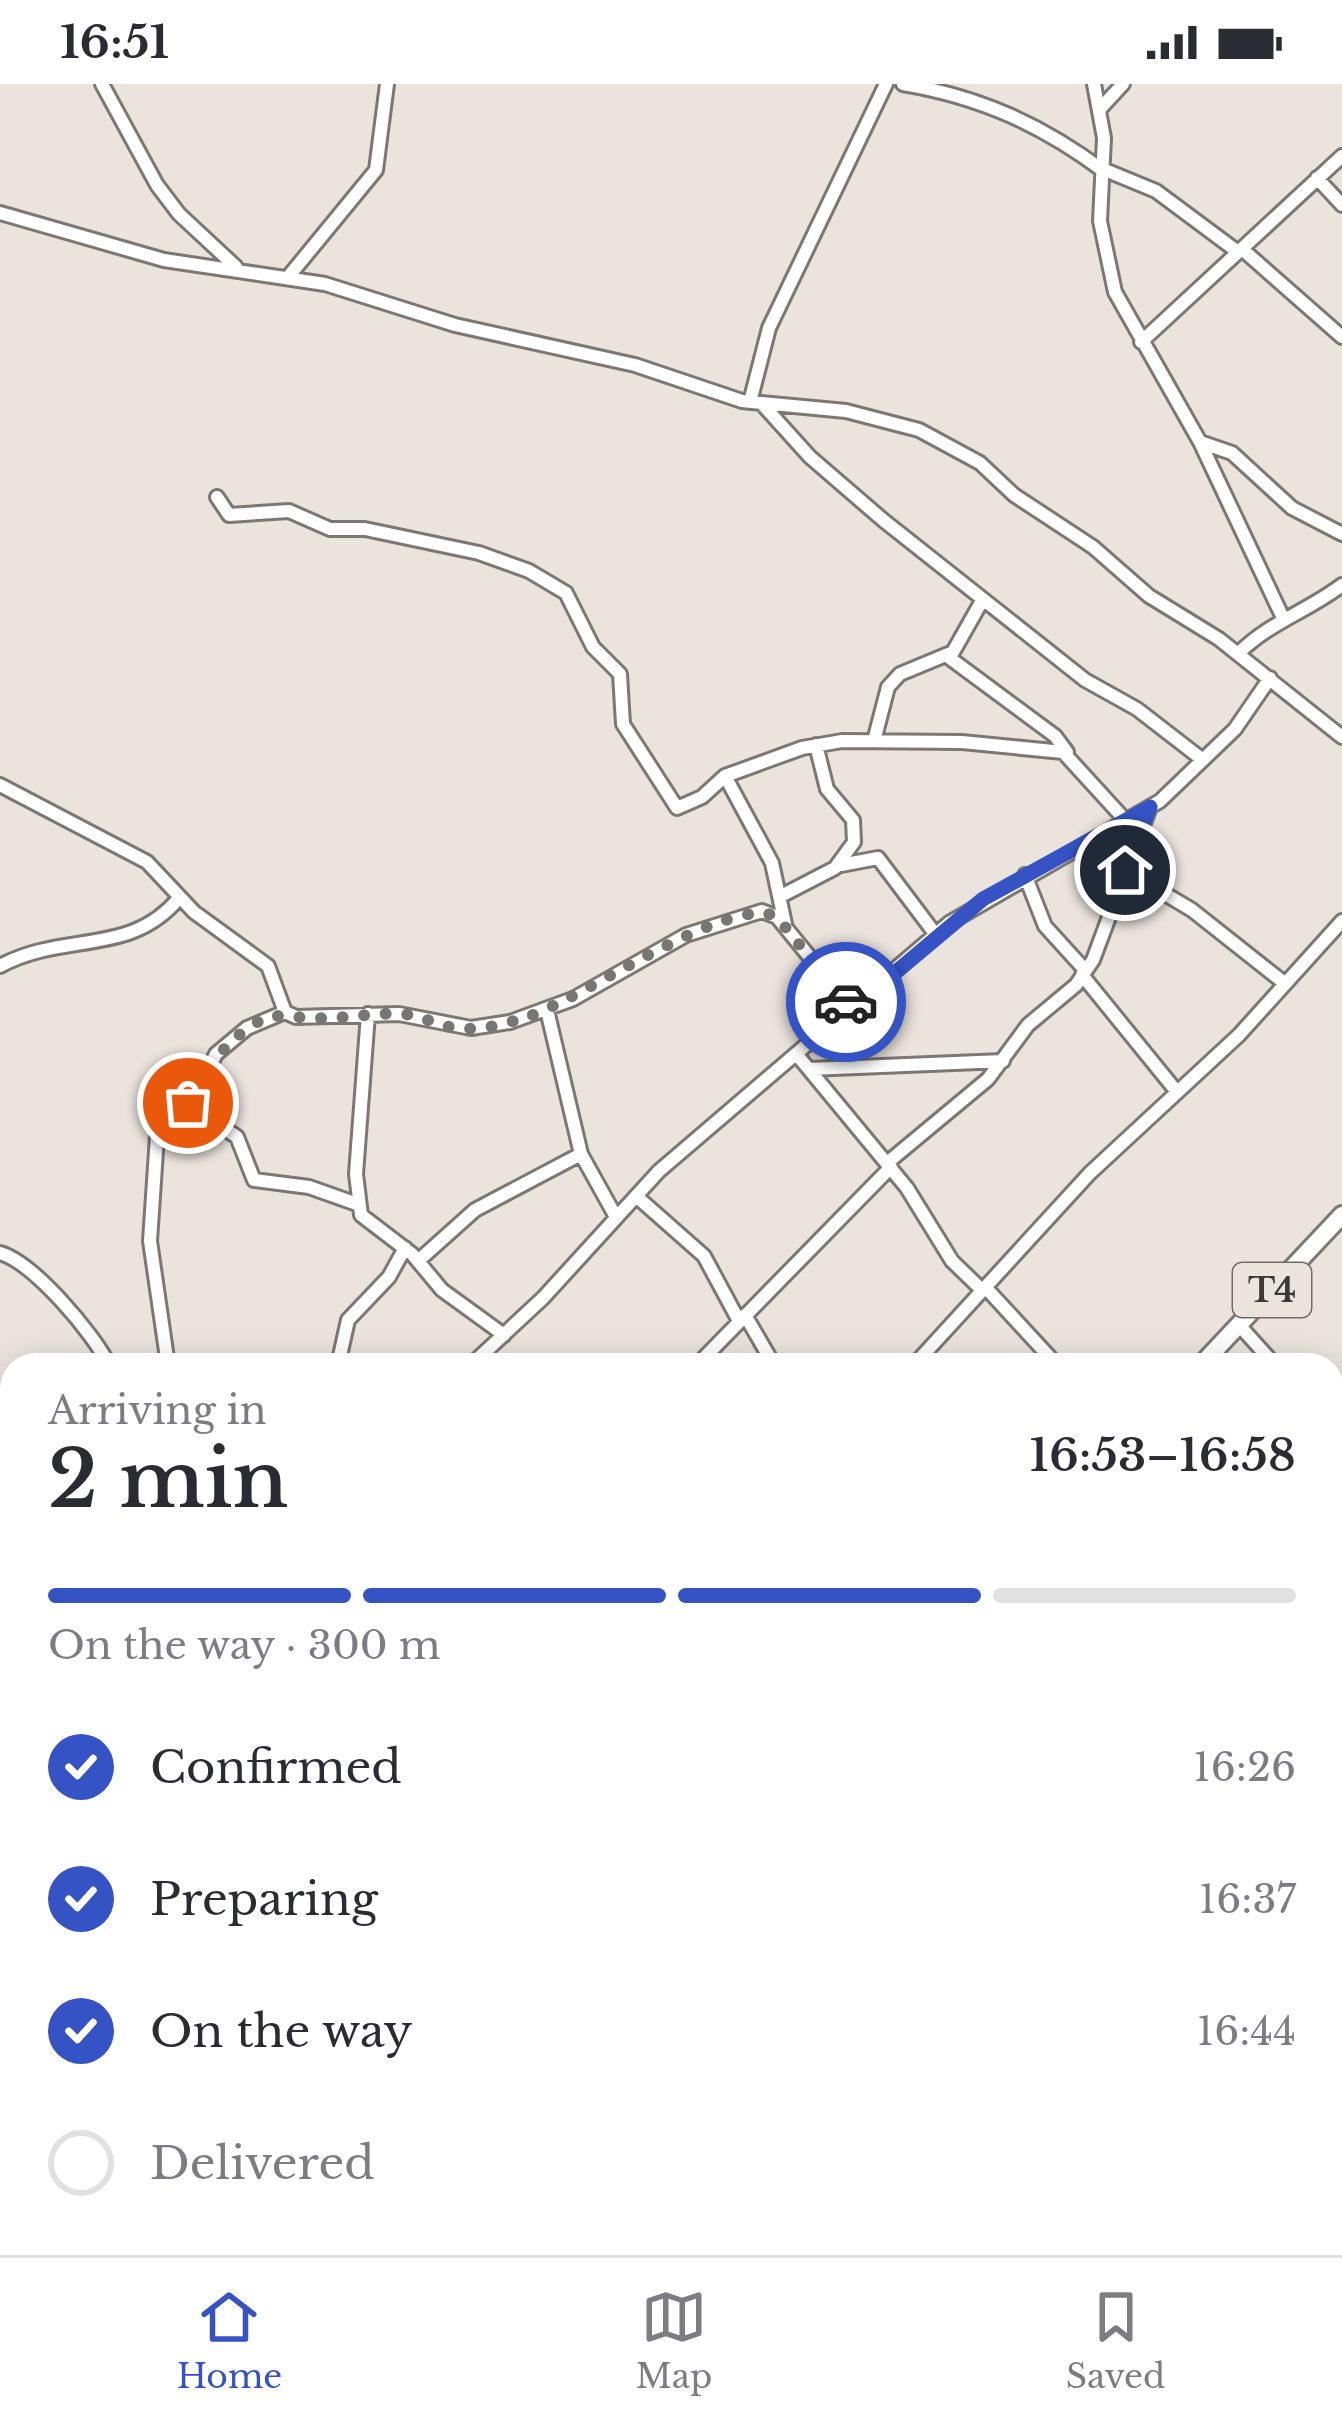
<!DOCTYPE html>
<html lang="en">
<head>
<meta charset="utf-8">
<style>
  :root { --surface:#fff; --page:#f2f2f3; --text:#2b2b33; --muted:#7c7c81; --line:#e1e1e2; --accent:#3553c4 }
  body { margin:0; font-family:"Libre Baskerville",serif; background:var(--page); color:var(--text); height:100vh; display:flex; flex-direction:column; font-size:45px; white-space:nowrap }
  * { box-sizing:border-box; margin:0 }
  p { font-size:39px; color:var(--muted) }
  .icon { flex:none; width:66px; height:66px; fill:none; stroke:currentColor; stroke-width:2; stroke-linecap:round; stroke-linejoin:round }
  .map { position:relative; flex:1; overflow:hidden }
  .side { position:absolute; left:0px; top:1269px; width:1344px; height:903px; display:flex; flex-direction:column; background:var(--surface); border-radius:36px 36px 0 0; box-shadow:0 6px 30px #0003 }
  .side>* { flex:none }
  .pin { position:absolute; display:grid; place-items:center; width:102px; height:102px; color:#fff; margin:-51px; border:6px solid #fff; border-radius:50%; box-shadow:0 3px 12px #0007 }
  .courier { position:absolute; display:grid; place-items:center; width:120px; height:120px; margin:-60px; border:9px solid #3553c4; border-radius:50%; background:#fff; color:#222; box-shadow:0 3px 15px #0007 }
  .head em { font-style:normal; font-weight:600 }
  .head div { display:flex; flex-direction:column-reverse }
  .head { display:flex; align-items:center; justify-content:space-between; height:204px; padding:0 48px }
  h1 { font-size:78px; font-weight:600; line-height:90px }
  .bar { display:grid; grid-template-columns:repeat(4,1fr); gap:18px 12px; align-content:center; height:144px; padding:0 48px }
  .bar i { height:15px; border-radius:9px; background:var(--line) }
  .bar .active { background:var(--accent) }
  .bar p { grid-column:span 4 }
  ol { padding:0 48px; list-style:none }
  li { display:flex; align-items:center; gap:36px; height:132px }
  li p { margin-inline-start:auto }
  li .icon { padding:12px; border-radius:50%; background:var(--accent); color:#fff; stroke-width:4 }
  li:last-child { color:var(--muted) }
  li i { width:66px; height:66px; border:6px solid var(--line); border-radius:50% }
  .status { display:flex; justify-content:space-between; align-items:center; height:84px; padding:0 60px; background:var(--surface); direction:ltr }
  .status svg { height:33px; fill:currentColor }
  .menu { display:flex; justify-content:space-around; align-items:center; height:168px; border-top:3px solid var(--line); background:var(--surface); font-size:33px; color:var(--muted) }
  .menu a { display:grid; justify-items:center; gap:6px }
  .menu .active { color:var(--accent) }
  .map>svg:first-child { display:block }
</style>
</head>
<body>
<div class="status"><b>16:51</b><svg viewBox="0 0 49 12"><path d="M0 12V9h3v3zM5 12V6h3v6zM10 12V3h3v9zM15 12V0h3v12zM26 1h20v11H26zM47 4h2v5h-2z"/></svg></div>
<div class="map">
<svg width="1342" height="2171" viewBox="0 0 1342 2171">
  <rect width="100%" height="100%" fill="#ebe4dd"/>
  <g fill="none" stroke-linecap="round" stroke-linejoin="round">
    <defs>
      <path id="minor" d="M 102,0 L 157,101 L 179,130 L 236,183
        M 903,0 C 981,13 1042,41 1105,88
        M 1094,0 L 1104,54 L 1100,137 L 1115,208 L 1200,358 L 1284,536
        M 1099,26 L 1123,0
        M 1105,86 L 1156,107 L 1238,168
        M 1317,94 L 1342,121
        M 0,129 L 164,176 L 325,200 L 455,241 L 635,281 L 742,317 L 846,327 L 919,346 L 980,379 L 1014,411 L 1093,463 L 1149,512 L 1219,555 L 1342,653
        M 1242,165 L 1342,253
        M 289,192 L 376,86 L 387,0
        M 1141,258 L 1342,72
        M 750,318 L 769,244 L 886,0
        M 763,321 L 810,373 L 883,436 L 1085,596 L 1137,625 L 1203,676
        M 1200,358 L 1232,369 L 1292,424 L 1342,450
        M 217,413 L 229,431 L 289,427 L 330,445 L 365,445 L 479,469 L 529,487 L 566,509 L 593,563 L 620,590 L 623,640 L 677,724 L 702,713 L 725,692 L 802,664 L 842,657 L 962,658 L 1063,668 L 1126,737
        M 1238,570 C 1268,539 1308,527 1342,501
        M 947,572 L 1055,652 L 1067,668
        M 874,657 L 888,603 L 900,590 L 953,568 L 983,515
        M 725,692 L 772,779 L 785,840
        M 0,701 L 147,778 L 194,828 L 268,882 L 285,928 L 296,933 L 399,930 L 471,944 L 510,938 L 573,915 L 686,851 L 762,827 L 777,833 L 852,925
        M 841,781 L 878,774 L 936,851
        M 1125,786 L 1192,826 L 1283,898
        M 1025,791 L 1045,842 L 1085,886
        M 781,812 L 835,784 L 854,758 L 853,736 L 827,705 L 816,661
        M 0,882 C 65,847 130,873 179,814
        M 1082,891 L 1177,1008
        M 547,926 L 581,1070 L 616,1133
        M 368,930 L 356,1090 L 361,1131 L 412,1170 L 442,1206 L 504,1251
        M 798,972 L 907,1104 L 952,1177 L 983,1207
        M 809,985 L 1003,977
        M 188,1019 L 237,1053 L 254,1096 L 309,1103 L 357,1120
        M 887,1079 L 988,995 L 1028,941 L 1076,901 L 1093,876 L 1150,723
        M 636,1112 L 704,1172 L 739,1237
        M 0,1169 C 34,1179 93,1249 109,1281
        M 418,1177 L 475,1126 L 581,1070
        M 986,1204 L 1057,1281
        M 745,1231 L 774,1281
        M 1239,1241 L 1275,1281
        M 168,1281 L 150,1157 L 157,1052 L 195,1011 L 216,970 L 247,944 L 285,928
        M 338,1281 L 348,1236 L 389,1193 L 405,1164
        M 471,1281 L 543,1214 L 659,1087 L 949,839 L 1160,717 L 1235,645 L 1270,594
        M 697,1281 L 891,1083
        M 914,1281 L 1090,1089 L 1239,951 L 1342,837
        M 1332,1312 L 1342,1318
        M 0,1329 L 12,1330
        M 0,1511 L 12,1511
        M 0,1679 L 12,1689
        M 0,1830 L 12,1820
        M 0,2000 L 12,2000
        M 0,2073 L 12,2057
        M 240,2160 L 249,2171
        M 370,2160 L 376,2171
        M 634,2160 L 635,2171
        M 696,2160 L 702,2171
        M 812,2160 L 819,2171
        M 115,2171 L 123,2160
        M 564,2171 L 581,2160"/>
      <path id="highway" d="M 1201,1281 L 1342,1131
        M 340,2171 L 351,2160"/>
    </defs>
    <!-- minor casing -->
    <use href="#minor" stroke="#7d7771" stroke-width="18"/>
    <!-- highway casing -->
    <use href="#highway" stroke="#7d7771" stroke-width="22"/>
    <!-- minor -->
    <use href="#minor" stroke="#fff" stroke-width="12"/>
    <!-- highway -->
    <use href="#highway" stroke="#fff" stroke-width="16"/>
  </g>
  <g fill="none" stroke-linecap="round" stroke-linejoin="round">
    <!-- done -->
    <path stroke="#797570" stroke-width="12" stroke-dasharray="0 21.6" d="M 188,1019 C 210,993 211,971 243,948 C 273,925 279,933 310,934 C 341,936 371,928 402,930 C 418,931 431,938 446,942 C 473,949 502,941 527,933 C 580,916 733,808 777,833 L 846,918"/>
    <!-- route -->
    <path stroke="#3553c4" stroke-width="15" d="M 846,918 L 852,925 L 983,815 L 1150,723 L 1125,786"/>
  </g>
  <g text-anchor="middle" stroke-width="9" stroke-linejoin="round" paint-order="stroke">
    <!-- shield labels -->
    <rect fill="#ebe4dd" stroke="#706c68" stroke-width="3" x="1233" y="1179" width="78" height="54" rx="9"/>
    <g font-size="33" font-weight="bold" fill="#3b3936">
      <text x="1272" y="1218">T4</text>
    </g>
  </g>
</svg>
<div class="pin" style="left:188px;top:1019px;background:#ea580c"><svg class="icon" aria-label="bag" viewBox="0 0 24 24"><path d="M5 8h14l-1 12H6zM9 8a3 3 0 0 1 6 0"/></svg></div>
<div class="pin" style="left:1125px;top:786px;background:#1f2937"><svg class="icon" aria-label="home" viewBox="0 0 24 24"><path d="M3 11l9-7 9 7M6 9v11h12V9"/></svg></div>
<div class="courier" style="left:846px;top:918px"><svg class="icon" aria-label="car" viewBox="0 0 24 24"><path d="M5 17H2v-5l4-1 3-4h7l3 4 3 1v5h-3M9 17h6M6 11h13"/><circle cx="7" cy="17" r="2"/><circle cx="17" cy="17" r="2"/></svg></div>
<section class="side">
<div class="head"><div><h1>2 min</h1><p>Arriving in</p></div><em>16:53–16:58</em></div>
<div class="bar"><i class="active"></i><i class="active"></i><i class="active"></i><i></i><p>On the way · 300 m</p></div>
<ol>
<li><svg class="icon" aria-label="check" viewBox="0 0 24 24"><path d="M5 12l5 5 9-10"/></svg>Confirmed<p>16:26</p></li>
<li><svg class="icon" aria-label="check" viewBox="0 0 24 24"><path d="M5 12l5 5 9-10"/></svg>Preparing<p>16:37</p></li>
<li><svg class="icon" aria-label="check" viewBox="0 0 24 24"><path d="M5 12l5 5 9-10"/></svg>On the way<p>16:44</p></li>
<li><i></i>Delivered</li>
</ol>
</section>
</div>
<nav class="menu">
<a class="active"><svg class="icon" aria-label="home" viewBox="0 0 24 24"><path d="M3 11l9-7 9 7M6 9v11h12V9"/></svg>Home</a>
<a><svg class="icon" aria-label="map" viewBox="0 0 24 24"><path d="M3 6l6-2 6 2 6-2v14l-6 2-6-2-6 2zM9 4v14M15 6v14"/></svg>Map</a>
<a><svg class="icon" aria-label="saved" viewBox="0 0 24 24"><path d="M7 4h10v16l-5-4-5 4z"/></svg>Saved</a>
</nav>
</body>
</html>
